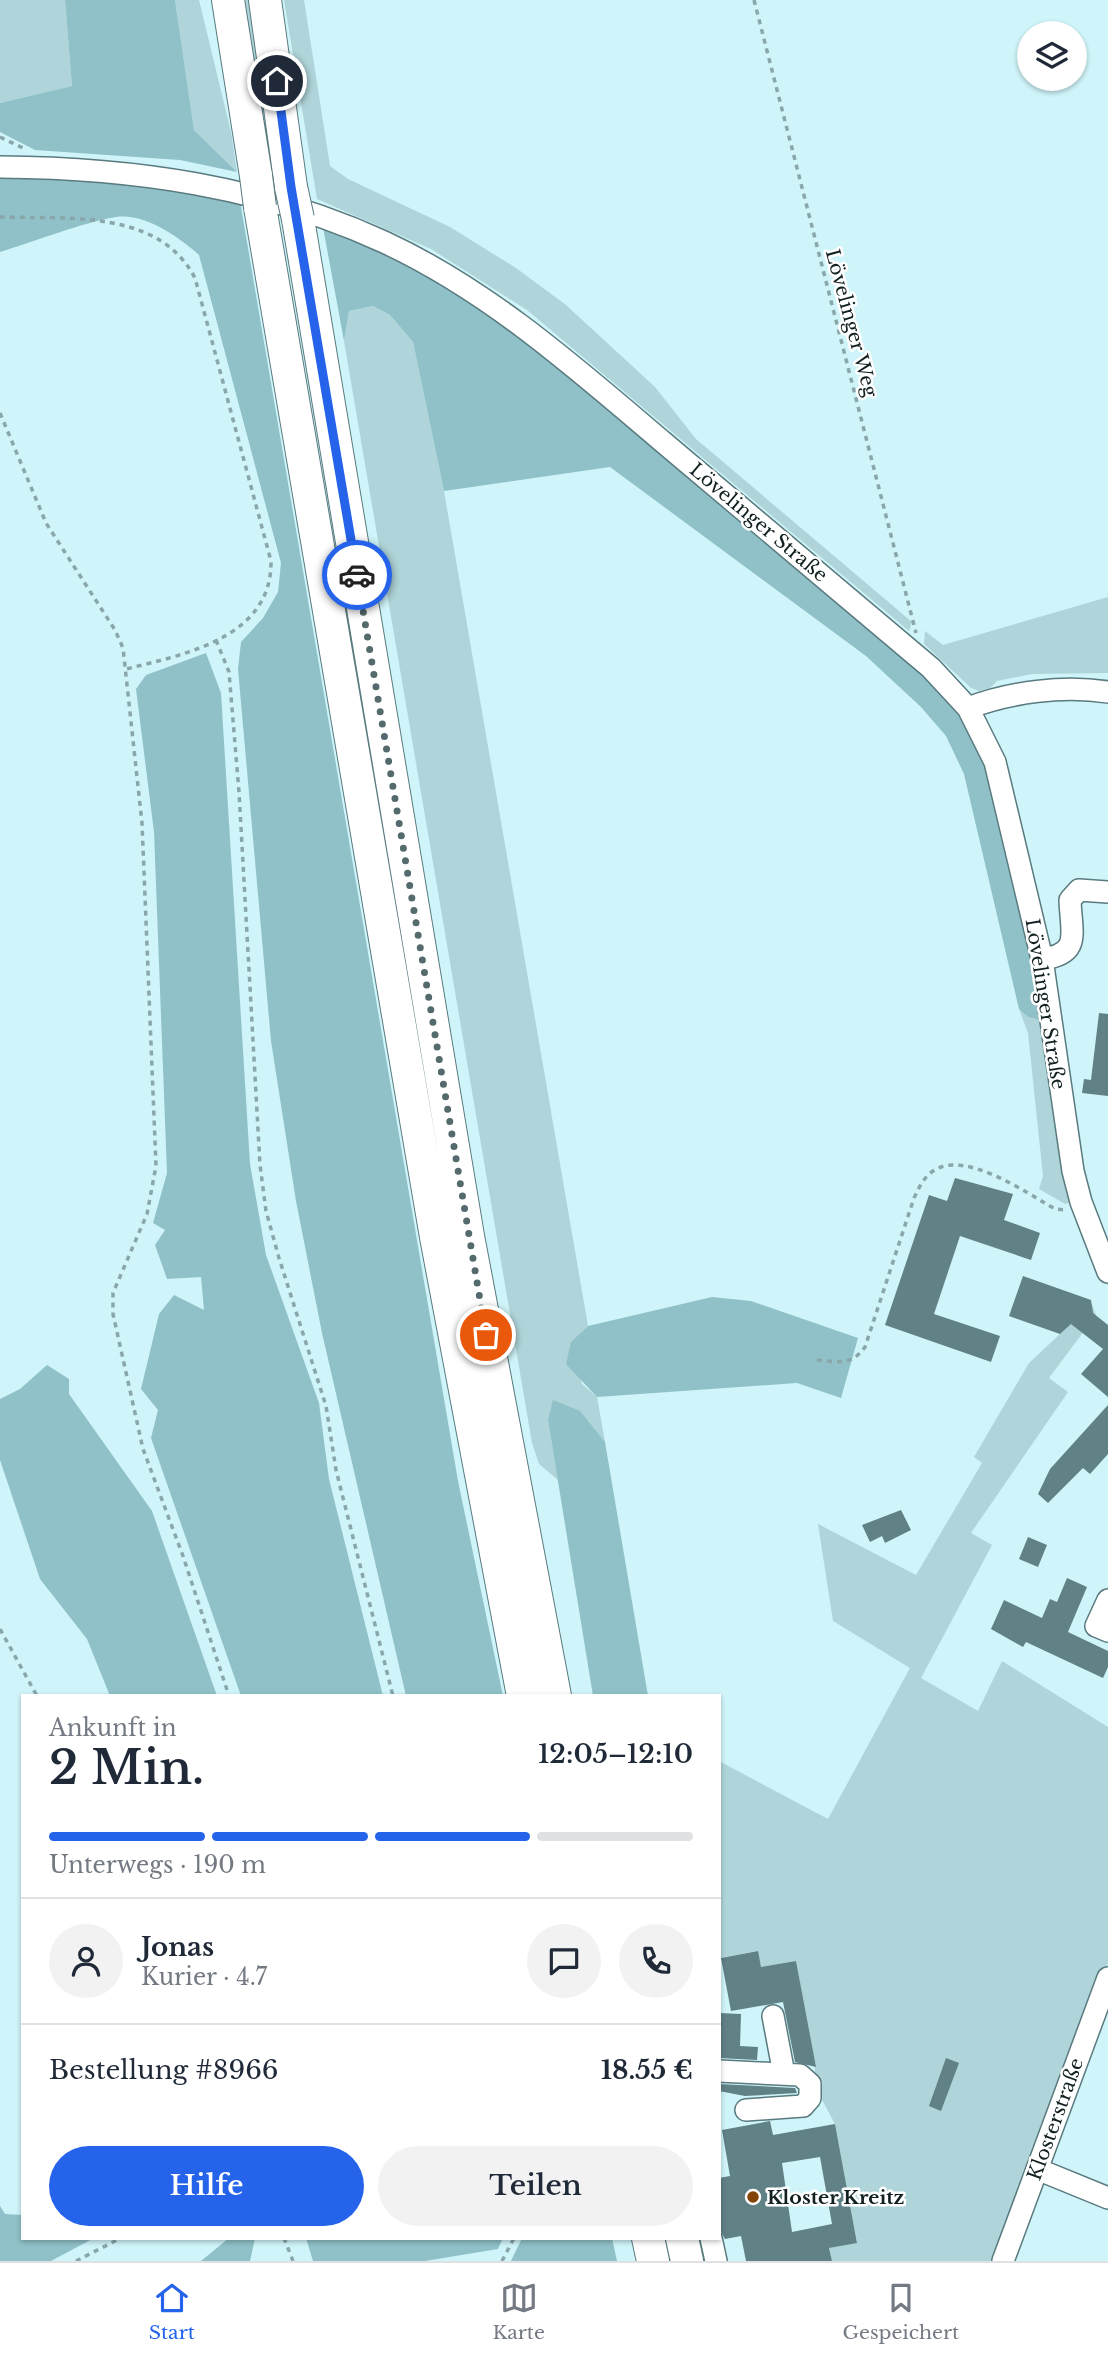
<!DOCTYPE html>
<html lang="de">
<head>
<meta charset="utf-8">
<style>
  :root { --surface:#fff; --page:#f2f2f3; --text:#1f2937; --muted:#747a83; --line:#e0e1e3; --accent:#2563eb }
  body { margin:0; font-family:"Libre Baskerville",serif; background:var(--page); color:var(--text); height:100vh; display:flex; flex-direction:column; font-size:26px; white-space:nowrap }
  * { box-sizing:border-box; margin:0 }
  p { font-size:23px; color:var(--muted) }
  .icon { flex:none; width:38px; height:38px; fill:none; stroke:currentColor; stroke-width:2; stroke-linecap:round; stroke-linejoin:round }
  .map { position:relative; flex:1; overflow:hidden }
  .panel { position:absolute; left:21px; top:1694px; width:700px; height:546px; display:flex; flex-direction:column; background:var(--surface); border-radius:0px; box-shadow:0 2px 5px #0004 }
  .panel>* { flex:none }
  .fabs { position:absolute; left:1017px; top:21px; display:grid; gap:14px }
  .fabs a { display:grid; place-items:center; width:70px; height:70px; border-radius:50%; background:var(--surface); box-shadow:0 2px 5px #0004; font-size:35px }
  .pin { position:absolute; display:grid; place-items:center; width:60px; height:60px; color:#fff; margin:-30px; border:4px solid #fff; border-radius:50%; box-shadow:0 2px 7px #0007 }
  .courier { position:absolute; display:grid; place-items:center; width:70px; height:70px; margin:-35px; border:5px solid #2563eb; border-radius:50%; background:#fff; color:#222; box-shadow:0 2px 9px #0007 }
  .head em { font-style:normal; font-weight:600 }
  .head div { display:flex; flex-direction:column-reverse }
  .head { display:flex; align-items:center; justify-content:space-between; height:119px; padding:0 28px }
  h1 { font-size:46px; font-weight:600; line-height:52px }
  .bar { display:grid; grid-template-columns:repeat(4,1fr); gap:10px 7px; align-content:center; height:84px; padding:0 28px }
  .bar i { height:9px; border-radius:5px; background:var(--line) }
  .bar .current { background:var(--accent) }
  .bar p { grid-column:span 4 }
  .line { display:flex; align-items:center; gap:18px; padding:0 28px; border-top:2px solid var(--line) }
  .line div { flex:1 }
  .round { display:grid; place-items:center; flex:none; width:74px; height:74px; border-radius:37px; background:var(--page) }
  .button { display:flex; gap:14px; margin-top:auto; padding:14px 28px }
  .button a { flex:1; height:80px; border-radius:42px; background:var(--accent); color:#fff; font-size:28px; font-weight:600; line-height:80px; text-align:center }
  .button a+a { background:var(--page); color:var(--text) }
  .tabs { display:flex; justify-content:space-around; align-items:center; height:98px; border-top:2px solid var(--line); background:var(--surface); font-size:19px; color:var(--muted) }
  .tabs a { display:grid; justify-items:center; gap:4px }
  .tabs .current { color:var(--accent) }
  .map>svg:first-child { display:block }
</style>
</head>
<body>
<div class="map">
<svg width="1108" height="2261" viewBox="0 0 1108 2261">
  <rect width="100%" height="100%" fill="#cff4f9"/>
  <!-- green -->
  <path fill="#afd4d9" d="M 0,0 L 65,0 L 72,86 L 0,103 Z
    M 175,0 L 199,0 L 231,132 L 237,172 L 194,130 Z
    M 244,0 L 251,0 L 281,173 L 272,174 Z
    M 284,0 L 304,0 L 330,166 L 348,179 L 450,227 L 516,268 L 566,305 L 655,387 L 696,439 L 912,622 L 909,631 L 527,310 L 431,249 L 317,199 Z
    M 373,306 L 390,315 L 413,342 L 444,491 L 588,1326 L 572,1342 L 582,1384 L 597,1397 L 605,1442 L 592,1428 L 548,1420 L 558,1480 L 539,1464 L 532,1443 L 344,341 L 349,311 Z
    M 1108,597 L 1108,673 L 1032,674 L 997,681 L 990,688 L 979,691 L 971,688 L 924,644 L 925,631 L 943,645 Z
    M 1019,1009 L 1028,1017 L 1042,1021 L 1064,1181 L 1071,1202 L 1065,1204 L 1039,1189 L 1043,1176 L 1028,1033 Z
    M 1092,1304 L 1096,1315 L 1049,1378 L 1068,1392 L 971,1533 L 992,1545 L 921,1678 L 978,1711 L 1002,1661 L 1108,1727 L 1108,1963 L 1105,1970 L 1102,1969 L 995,2261 L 832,2261 L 829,2248 L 857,2242 L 835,2124 L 814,2085 L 815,2067 L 796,1961 L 761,1967 L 757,1951 L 719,1958 L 719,1761 L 828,1819 L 910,1668 L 833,1621 L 818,1524 L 916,1575 L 982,1463 L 974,1457 L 1029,1363 Z"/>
  <!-- forest -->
  <path fill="#90c1c8" d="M 65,0 L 175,0 L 194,130 L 237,172 L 180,160 L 35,150 L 0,132 L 0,103 L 72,86 Z
    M 0,176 L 114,179 L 240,201 L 458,1481 L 503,1696 L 406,1696 L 322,1333 L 296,1201 L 271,1041 L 238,669 L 241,642 L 263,618 L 278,592 L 281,563 L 199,255 C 179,237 145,213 116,217 C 84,222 33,242 0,252 Z
    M 323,227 L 414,265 L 513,329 L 946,693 L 980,747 L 1026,923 L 1042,1021 L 1028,1017 L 1019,1009 L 964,774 L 946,736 L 921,707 L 866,656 L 610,467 L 444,491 L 413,342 L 390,315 L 373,306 L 349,311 L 344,341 Z
    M 206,653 L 221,693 L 250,1164 L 266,1255 L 319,1403 L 329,1479 L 383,1696 L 241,1696 L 151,1438 L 158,1410 L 141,1389 L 159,1314 L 174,1295 L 204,1310 L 201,1277 L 167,1279 L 155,1245 L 165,1230 L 153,1223 L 167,1173 L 154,832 L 136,689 L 146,675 Z
    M 712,1297 L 751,1301 L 858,1338 L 841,1398 L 797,1383 L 597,1397 L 566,1364 L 571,1342 L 588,1326 Z
    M 47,1365 L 69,1379 L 69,1394 L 152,1511 L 217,1696 L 110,1696 L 87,1639 L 40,1579 L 0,1460 L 0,1399 L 20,1389 Z
    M 553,1400 L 580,1411 L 605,1442 L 648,1696 L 593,1696 L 548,1420 Z
    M 0,2206 L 5,2214 L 23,2215 L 23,2238 L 94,2238 L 51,2261 L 0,2261 Z
    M 229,2238 L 255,2238 L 250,2261 L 201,2261 Z
    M 306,2238 L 503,2238 L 498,2249 L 425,2261 L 313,2261 Z
    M 522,2238 L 612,2238 L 617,2261 L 511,2261 Z"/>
  <!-- building -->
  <path fill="#608186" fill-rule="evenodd" d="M 1099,1013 L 1108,1014 L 1108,1096 L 1082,1093 L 1084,1079 L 1091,1080 Z
    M 955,1178 L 1013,1194 L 1004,1220 L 1040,1233 L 1031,1260 L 960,1236 L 934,1314 L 1000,1336 L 991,1362 L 885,1325 L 929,1195 L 947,1201 Z
    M 1023,1276 L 1091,1300 L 1093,1313 L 1108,1325 L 1108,1397 L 1081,1374 L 1103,1349 L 1071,1324 L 1060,1334 L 1009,1316 Z
    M 1108,1405 L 1108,1454 L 1090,1474 L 1083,1468 L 1048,1503 L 1038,1494 L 1050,1469 Z
    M 901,1510 L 911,1530 L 885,1543 L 882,1536 L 870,1542 L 862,1525 Z
    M 1028,1537 L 1047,1545 L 1038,1567 L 1019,1559 Z
    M 1067,1578 L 1087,1587 L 1068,1632 L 1108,1651 L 1108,1667 L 1103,1678 L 1026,1642 L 1023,1647 L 991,1629 L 1004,1600 L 1042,1618 L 1050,1599 L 1057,1602 Z
    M 758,1951 L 761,1967 L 796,1961 L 816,2067 L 795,2062 L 783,2002 L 731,2011 L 721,1958 Z
    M 719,2013 L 741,2014 L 740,2046 L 758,2047 L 757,2060 L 719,2058 Z
    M 946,2058 L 959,2063 L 941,2111 L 929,2106 Z
    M 719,2084 L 795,2088 L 797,2093 L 745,2096 L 719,2091 Z
    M 770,2121 L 773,2135 L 835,2124 L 857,2243 L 829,2248 L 832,2261 L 746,2261 L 741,2236 L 725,2239 L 719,2228 L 719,2178 L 730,2176 L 722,2130 ZM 820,2157 L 832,2224 L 792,2232 L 782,2163 Z"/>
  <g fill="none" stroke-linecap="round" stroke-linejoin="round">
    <defs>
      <path id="minor" d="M 0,167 C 133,168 262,186 384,242 C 488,290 576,368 663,442 C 753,517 842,593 931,668 L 968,708 L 995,762 L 1042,959 L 1073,1171 L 1081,1202 L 1108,1272
        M 968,708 C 1011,692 1063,685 1108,692
        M 1042,959 C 1082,954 1071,933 1070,900 L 1079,890 L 1108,892
        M 1108,1600 L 1096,1626 L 1108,1631
        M 773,2016 L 784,2074
        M 719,2071 L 800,2075 L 810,2084 L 810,2098 L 803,2106 L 746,2110
        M 1037,2169 L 1108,2198
        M 711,2238 L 716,2261
        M 1003,2261 L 1108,1978"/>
      <path id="highway" d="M 228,0 L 256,176
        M 265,0 L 291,187
        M 260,207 L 436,1237 L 523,1696
        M 298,219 L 468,1236 L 555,1696
        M 648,2238 L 653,2261
        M 682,2238 L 687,2261"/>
    </defs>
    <!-- minor casing -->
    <use href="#minor" stroke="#597a7f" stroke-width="24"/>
    <!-- highway casing -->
    <use href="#highway" stroke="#597a7f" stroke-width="34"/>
    <!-- path -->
    <path stroke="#89a6aa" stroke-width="3.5" stroke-dasharray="5 5" stroke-linecap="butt" d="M 754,0 L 916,633
      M 0,137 L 23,148
      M 0,217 C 67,219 159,209 195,278 L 271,561 C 272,637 187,654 126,669
      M 0,413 L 46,523 L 115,630 L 123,648 L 142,823 L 156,1166 L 147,1214 L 113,1293 L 113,1314 L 143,1449 L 183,1556 L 229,1696
      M 216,640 L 229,672 L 239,792 L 260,1165 L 266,1211 L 279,1258 L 326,1406 L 336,1470 L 393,1696
      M 817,1360 C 839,1362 851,1366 865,1347 L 914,1198 C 919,1188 923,1178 933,1171 C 964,1149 1027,1193 1055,1209 L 1066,1210
      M 0,1629 L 37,1696
      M 284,2238 L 293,2261
      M 76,2261 L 121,2238
      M 502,2261 L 514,2238"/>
    <!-- minor -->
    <use href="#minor" stroke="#fff" stroke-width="21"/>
    <!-- highway -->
    <use href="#highway" stroke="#fff" stroke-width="32"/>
    <defs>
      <path id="highway-bridge" d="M 256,176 L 260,207
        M 291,187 L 298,219"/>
    </defs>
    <!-- highway-bridge casing -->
    <use href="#highway-bridge" stroke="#597a7f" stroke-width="34" stroke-linecap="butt"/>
    <!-- highway-bridge -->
    <use href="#highway-bridge" stroke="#fff" stroke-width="32"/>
  </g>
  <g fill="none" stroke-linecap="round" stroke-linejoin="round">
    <!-- done -->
    <path stroke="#546a6d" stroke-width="7" stroke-dasharray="0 12.6" d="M 357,575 L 486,1335"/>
    <!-- route -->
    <path stroke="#2563eb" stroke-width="9" d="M 277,81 L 291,187 L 357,575"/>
  </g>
  <!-- markers -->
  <circle fill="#834406" stroke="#fff" stroke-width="2.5" cx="753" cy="2197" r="7"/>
  <g text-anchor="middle" stroke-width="5" stroke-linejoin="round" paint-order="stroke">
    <!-- street labels -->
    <g font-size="19" fill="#122022" stroke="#fff">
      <text transform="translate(852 323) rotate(75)" y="7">Lövelinger Weg</text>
      <text transform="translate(759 522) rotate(40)" y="7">Lövelinger Straße</text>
      <text transform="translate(1046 1004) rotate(81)" y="7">Lövelinger Straße</text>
      <text transform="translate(1055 2119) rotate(-70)" y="7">Klosterstraße</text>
    </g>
    <!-- poi labels -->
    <g font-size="19" font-weight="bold" fill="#122022" stroke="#fff" text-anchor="start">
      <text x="767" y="2204">Kloster Kreitz</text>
    </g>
  </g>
</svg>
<div class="fabs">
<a><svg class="icon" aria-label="layers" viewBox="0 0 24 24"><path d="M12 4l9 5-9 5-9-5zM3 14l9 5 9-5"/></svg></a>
</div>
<div class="pin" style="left:486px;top:1335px;background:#ea580c"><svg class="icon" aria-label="bag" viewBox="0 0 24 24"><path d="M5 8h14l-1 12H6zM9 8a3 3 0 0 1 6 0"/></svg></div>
<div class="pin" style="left:277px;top:81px;background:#1f2937"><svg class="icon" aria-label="home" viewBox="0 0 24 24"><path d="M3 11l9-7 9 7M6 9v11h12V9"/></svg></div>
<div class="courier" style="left:357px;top:575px"><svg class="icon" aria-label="car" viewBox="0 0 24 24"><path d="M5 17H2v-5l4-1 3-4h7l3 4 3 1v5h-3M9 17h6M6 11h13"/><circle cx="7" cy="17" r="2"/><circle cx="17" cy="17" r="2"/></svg></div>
<section class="panel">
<div class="head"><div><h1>2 Min.</h1><p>Ankunft in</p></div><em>12:05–12:10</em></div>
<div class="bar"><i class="current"></i><i class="current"></i><i class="current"></i><i></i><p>Unterwegs · 190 m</p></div>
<div class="line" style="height:126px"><a class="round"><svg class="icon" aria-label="person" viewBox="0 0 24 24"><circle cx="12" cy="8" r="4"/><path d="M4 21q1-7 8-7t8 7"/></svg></a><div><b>Jonas</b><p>Kurier · 4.7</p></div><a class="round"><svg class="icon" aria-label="chat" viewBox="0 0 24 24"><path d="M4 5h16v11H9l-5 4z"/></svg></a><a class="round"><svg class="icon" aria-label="phone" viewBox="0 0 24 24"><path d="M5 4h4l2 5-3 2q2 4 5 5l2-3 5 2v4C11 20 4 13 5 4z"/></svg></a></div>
<div class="line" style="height:91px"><div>Bestellung #8966</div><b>18.55 €</b></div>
<div class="button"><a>Hilfe</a><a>Teilen</a></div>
</section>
</div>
<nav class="tabs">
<a class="current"><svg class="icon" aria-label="home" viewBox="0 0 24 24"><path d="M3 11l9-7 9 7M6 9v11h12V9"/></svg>Start</a>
<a><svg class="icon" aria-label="map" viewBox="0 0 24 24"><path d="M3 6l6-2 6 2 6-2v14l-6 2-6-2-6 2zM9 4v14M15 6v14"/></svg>Karte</a>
<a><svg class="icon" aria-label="saved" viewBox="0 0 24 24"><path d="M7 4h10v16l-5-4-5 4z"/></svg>Gespeichert</a>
</nav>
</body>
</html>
